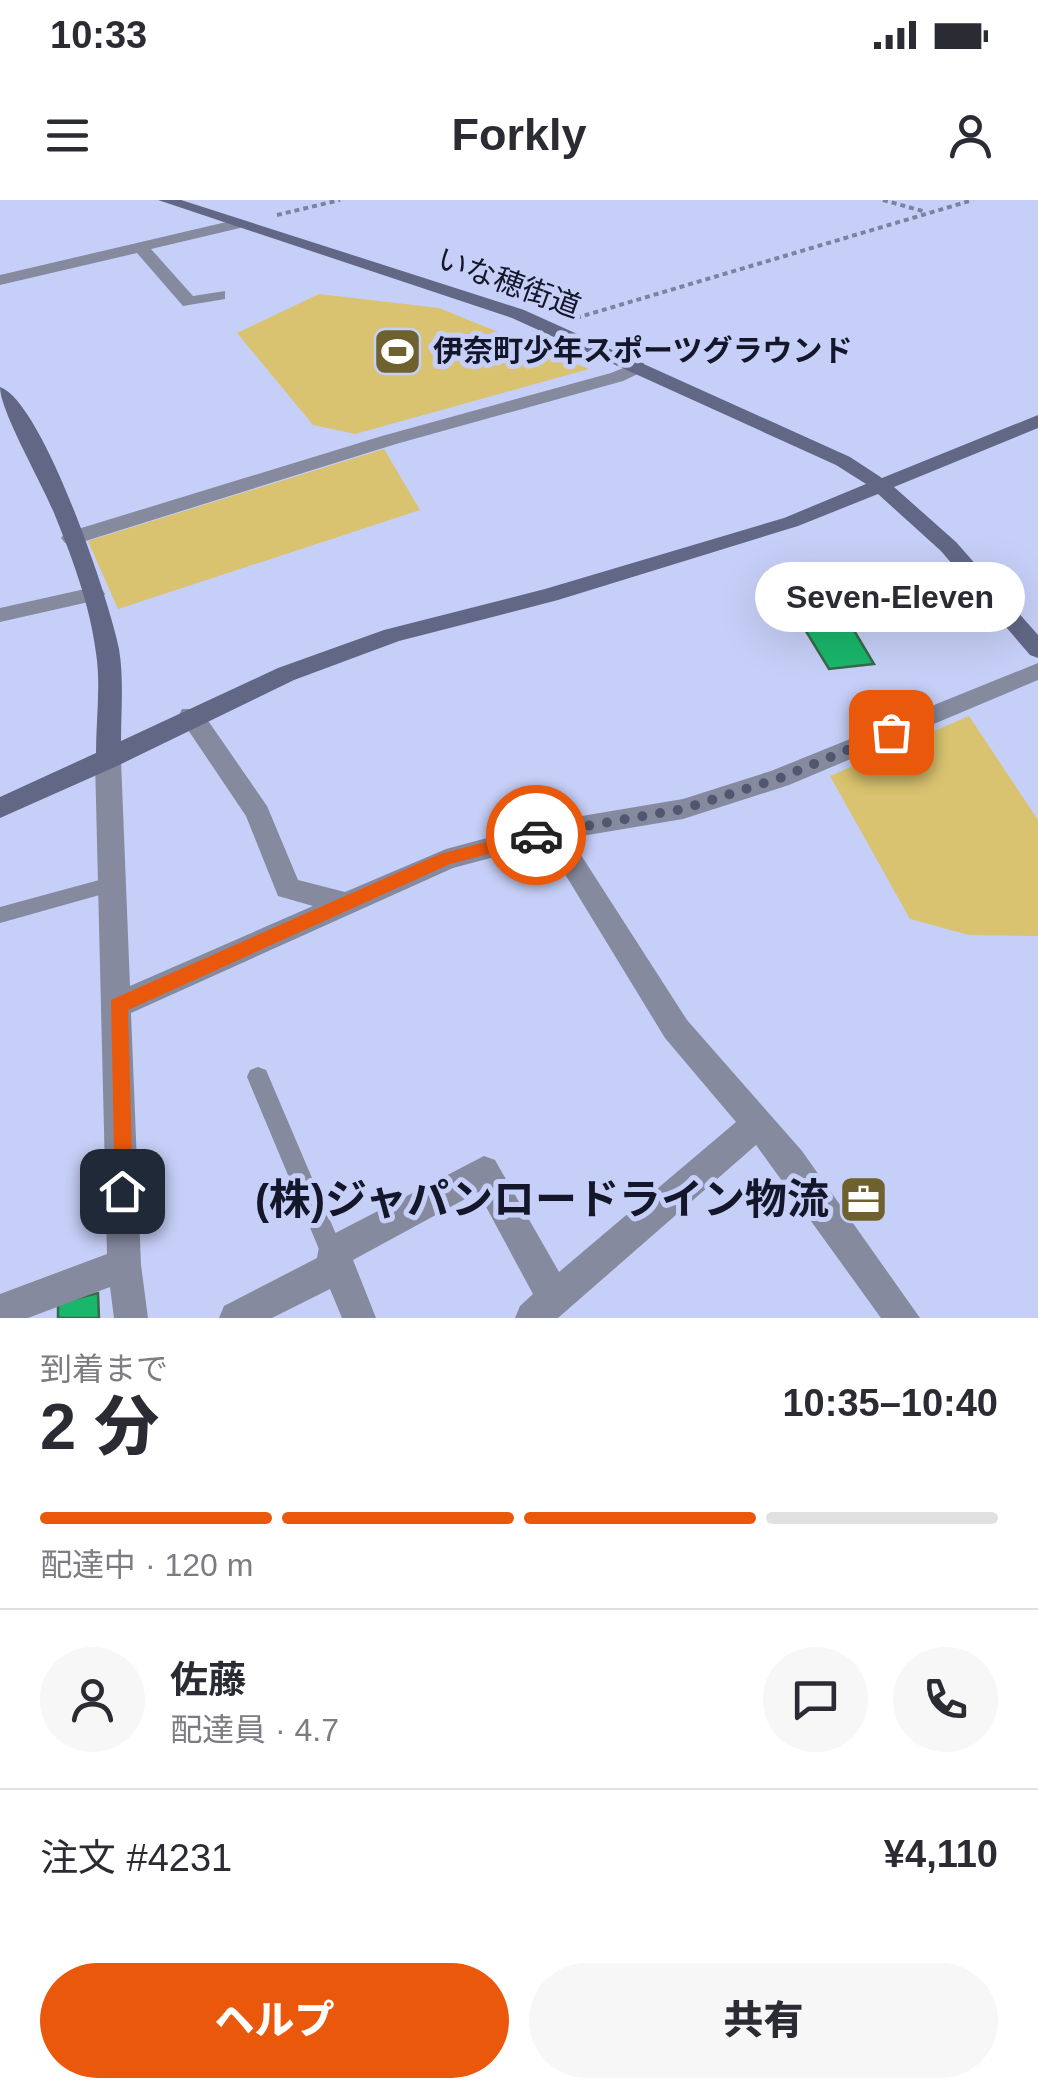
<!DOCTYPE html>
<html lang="ja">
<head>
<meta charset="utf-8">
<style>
  :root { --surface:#fff; --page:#f7f7f7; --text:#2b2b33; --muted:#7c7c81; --line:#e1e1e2; --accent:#ea580c }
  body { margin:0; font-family:Arial,"Noto Sans JP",sans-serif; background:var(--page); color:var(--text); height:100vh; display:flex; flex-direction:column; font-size:38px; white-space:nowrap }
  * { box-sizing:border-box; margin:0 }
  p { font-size:32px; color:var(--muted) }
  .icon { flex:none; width:55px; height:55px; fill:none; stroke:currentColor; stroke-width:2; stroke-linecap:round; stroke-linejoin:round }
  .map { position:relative; height:1118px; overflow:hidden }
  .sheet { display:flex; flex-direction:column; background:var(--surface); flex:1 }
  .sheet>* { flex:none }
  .pin { position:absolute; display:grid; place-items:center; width:85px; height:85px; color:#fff; margin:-42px; border-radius:20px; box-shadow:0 5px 15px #0006 }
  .courier { position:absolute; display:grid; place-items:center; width:100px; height:100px; margin:-50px; border:8px solid #ea580c; border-radius:50%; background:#fff; color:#222; box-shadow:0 2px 12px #0007 }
  .bubble { position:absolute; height:70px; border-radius:35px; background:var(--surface); box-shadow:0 10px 40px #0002; font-size:32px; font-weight:800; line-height:70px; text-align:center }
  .summary em { font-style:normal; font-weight:800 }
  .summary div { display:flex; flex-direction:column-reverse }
  .summary { display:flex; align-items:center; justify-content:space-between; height:170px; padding:0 40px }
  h1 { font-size:65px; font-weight:800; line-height:75px }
  .bar { display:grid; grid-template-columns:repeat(4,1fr); gap:15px 10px; align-content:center; height:120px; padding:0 40px }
  .bar i { height:12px; border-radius:8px; background:var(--line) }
  .bar .on { background:var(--accent) }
  .bar p { grid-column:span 4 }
  .line { display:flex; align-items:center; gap:25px; padding:0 40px; border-top:2px solid var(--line) }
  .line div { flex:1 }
  .round { display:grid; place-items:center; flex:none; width:105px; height:105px; border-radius:52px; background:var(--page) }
  .action { display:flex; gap:20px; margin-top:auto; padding:20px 40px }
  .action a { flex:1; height:115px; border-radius:60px; background:var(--accent); color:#fff; font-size:40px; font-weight:800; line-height:115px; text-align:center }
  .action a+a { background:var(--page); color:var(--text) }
  .status { display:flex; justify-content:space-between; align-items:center; height:70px; padding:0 50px; background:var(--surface); direction:ltr }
  .status svg { height:28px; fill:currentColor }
  header { display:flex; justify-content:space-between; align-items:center; height:130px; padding:0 40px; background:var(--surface); font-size:45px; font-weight:800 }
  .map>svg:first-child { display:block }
</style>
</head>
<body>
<div class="status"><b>10:33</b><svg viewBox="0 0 49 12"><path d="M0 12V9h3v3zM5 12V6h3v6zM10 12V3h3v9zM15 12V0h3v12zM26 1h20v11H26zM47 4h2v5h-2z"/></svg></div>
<header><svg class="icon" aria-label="menu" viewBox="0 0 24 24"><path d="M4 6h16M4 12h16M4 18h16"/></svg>Forkly<svg class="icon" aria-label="person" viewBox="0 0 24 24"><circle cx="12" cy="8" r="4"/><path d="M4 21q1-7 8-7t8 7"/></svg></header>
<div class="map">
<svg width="1038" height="1118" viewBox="0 0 1038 1118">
  <rect width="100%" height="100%" fill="#c6cff7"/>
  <!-- green -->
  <path fill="#d9c370" d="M 319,94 L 439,108 L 589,169 L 355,234 L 313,225 L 237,133 Z
    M 384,249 L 420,310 L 118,409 L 88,341 Z
    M 969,516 L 1038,620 L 1038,736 L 969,735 L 910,719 L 830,576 Z"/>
  <!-- building -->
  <path fill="#1ab66b" stroke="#39684b" stroke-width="2.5" d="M 840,407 L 874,464 L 829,469 L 796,415 Z
    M 98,1093 L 99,1118 L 58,1118 L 58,1103 Z"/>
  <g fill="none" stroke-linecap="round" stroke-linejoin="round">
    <!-- path -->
    <path stroke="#7c83a1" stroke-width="4" stroke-dasharray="5 4" stroke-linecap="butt" d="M 883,0 L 926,12
      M 277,15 L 340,0
      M 576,118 L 973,0"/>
    <!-- lane -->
    <path fill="#858a9f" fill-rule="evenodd" d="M 114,676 L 121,679 L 124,684 L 121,689 L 0,723 L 0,707 Z
      M 258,867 L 266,870 L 344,1053 L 340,1061 L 332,1065 L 324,1061 L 247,877 L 250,870 Z"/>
    <!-- street -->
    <path fill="#858a9f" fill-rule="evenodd" d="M 235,20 L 243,25 L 240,28 L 151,49 L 193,96 L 225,91 L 225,99 L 183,106 L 137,53 L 0,85 L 0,75 Z
      M 638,162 L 644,163 L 644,171 L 623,181 L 396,244 L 79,343 L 65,343 L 61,338 L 65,333 L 382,236 L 611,173 Z
      M 94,387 L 102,389 L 105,394 L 102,399 L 0,422 L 0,408 Z
      M 1038,463 L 1038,480 L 789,585 L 683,619 L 570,638 L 687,820 L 802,951 L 920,1118 L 881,1118 L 756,945 L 558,1118 L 515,1118 L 520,1106 L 533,1094 L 478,992 L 353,1060 L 376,1118 L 342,1118 L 330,1089 L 272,1118 L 219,1118 L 224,1106 L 317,1058 L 320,1041 L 484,956 L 495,960 L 559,1072 L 736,922 L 665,838 L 546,643 L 453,668 L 131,813 L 141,1065 L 148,1118 L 114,1118 L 110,1087 L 28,1118 L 0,1118 L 0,1094 L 107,1054 L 95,560 L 99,554 L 117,554 L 121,560 L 130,786 L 313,706 L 278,696 L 246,616 L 182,521 L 179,515 L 182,509 L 200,509 L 267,606 L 298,680 L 345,692 L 446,649 L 552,621 L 683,599 L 771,571 Z"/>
    <!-- secondary -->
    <path fill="#616785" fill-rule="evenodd" d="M 158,0 L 181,0 L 524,110 L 850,257 L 882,278 L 1038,215 L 1038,228 L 894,287 L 956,342 L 1038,435 L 1038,458 L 1030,455 L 941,351 L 878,294 L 798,326 L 558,400 L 399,441 L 294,480 L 117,566 L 0,618 L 0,597 L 96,553 C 96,520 101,485 96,453 C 90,405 72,357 54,313 C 42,283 0,211 0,187 C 43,202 110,402 119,449 C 124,479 121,511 121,541 L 278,468 L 384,430 L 545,389 L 784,318 L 866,284 L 836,265 L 512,118 Z"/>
  </g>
  <!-- route -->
  <path fill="#ea580c" d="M 536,629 L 542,631 L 542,640 L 450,664 L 128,810 L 133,991 L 130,998 L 115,998 L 111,800 L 440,654 Z"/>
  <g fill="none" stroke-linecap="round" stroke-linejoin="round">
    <!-- done -->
    <path stroke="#525771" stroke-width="10" stroke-dasharray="0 18" d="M 536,635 L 683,609 L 780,578 L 891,532"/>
  </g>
  <!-- icons -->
  <defs>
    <symbol id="stadium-square" viewBox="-11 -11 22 22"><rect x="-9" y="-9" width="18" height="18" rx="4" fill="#6e612e" stroke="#c6cff7"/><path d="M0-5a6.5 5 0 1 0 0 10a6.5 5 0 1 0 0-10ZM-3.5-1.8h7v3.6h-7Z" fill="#fff"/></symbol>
    <symbol id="office-square" viewBox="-11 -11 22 22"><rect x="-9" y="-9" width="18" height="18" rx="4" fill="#6e612e" stroke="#c6cff7"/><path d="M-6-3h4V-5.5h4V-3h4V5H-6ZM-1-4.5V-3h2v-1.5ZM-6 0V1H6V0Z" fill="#fff"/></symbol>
  </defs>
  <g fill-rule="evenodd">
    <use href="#stadium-square" x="370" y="124" width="55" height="55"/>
    <use href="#office-square" x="836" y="972" width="55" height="55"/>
  </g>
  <g text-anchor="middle" stroke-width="10" stroke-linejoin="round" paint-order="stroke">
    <!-- far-street labels -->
    <g font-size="30" fill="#141729" stroke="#c6cff7">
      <text transform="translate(509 83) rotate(20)" y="10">いな穂街道</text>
    </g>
    <!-- far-poi labels -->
    <g font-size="30" font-weight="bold" fill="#141729" stroke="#c6cff7" text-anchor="start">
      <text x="433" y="161">伊奈町少年スポーツグラウンド</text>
    </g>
    <!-- near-poi labels -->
    <g font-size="42" font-weight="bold" fill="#141729" stroke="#c6cff7" text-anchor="end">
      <text x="829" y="1014">(株)ジャパンロードライン物流</text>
    </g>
  </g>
</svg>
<div class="pin" style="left:891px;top:532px;background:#ea580c"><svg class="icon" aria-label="bag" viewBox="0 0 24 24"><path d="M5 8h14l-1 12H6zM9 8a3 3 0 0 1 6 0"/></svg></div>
<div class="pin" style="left:122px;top:991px;background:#1f2937"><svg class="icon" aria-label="home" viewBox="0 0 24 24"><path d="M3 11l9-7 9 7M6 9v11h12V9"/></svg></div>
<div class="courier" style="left:536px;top:635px"><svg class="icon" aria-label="car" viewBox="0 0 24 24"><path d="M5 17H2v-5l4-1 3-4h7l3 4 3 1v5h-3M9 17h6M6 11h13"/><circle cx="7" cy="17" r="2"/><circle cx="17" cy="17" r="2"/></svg></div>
<div class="bubble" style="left:755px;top:362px;width:270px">Seven-Eleven</div>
</div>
<section class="sheet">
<div class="summary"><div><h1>2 分</h1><p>到着まで</p></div><em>10:35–10:40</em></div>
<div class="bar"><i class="on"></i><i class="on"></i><i class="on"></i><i></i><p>配達中 · 120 m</p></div>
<div class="line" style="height:180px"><a class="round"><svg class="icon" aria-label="person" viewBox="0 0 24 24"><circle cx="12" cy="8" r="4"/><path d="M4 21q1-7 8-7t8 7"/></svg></a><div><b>佐藤</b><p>配達員 · 4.7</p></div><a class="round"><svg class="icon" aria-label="chat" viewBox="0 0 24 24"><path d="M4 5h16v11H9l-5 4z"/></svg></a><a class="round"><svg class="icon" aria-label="phone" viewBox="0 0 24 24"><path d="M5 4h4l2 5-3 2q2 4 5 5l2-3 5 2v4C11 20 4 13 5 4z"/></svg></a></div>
<div class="line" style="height:130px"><div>注文 #4231</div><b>¥4,110</b></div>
<div class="action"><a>ヘルプ</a><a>共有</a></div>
</section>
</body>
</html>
